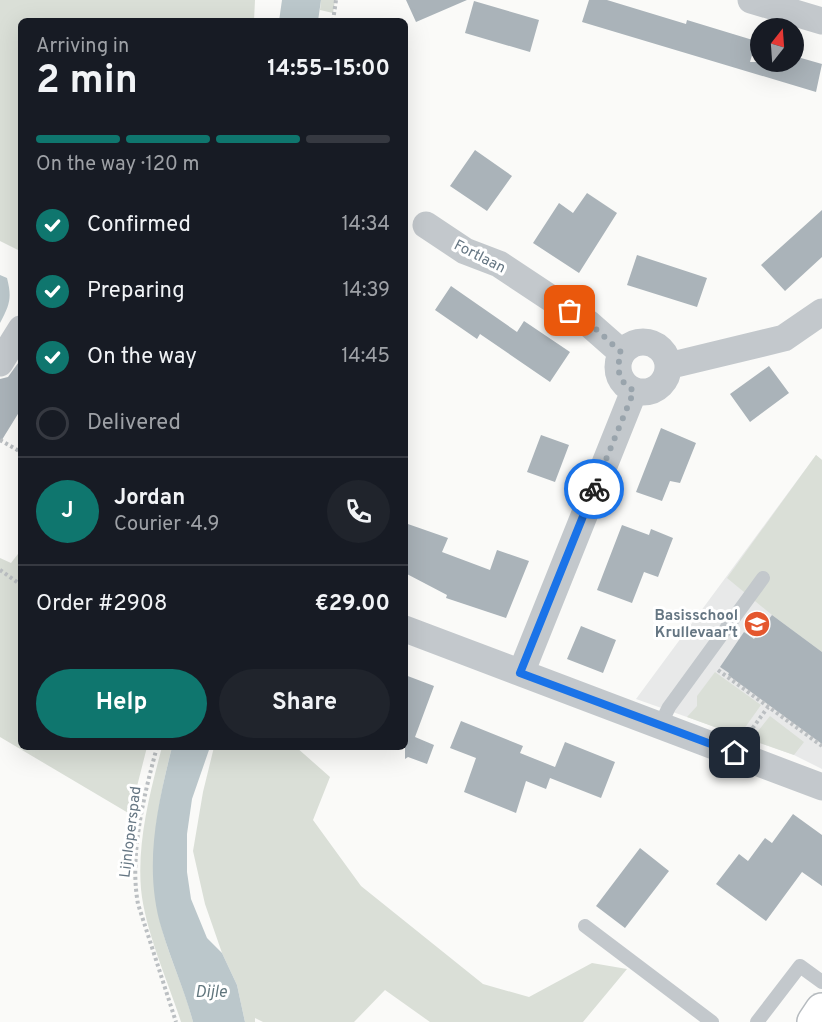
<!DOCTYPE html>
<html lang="en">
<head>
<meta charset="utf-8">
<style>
  :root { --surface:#171b24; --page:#20242c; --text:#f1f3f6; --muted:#9ea1a6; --line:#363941; --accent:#0f766e }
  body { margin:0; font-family:Overpass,sans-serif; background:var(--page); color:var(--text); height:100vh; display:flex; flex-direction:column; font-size:22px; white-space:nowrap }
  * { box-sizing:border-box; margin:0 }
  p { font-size:20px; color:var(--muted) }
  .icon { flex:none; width:33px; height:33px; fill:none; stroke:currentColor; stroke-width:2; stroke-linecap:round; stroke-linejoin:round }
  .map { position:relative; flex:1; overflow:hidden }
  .details { position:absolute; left:18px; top:18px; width:390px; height:732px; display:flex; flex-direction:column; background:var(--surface); border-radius:9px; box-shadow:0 6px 24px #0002 }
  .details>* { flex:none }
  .needle { width:39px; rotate:17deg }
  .controls { position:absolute; left:750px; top:18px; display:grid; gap:12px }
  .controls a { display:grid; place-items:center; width:54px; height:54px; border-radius:50%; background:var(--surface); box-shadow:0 6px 24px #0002; font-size:30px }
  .pin { position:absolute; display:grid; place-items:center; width:51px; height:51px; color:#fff; margin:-26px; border-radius:12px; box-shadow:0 3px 9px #0006 }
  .courier { position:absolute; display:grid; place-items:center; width:60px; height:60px; margin:-30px; border:4px solid #1a73e8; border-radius:50%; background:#fff; color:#222; box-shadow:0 2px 8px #0007 }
  .head em { font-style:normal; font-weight:700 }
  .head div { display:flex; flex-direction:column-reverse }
  .head { display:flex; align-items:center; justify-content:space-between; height:102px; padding:0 18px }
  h1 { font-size:39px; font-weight:700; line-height:45px }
  .bar { display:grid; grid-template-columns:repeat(4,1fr); gap:9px 6px; align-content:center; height:72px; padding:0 18px }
  .bar i { height:8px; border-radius:4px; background:var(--line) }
  .bar .active { background:var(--accent) }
  .bar p { grid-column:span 4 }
  .line { display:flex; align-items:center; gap:15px; padding:0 18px; border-top:2px solid var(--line) }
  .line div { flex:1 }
  .round { display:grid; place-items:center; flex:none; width:63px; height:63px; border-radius:32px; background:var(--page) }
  ol { padding:0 18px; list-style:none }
  li { display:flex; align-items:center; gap:18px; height:66px }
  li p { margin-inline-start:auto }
  li .icon { padding:6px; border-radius:50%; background:var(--accent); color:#fff; stroke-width:4 }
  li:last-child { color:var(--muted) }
  li i { width:33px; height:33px; border:3px solid var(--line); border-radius:50% }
  .cta { display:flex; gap:12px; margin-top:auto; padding:12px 18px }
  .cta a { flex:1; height:69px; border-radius:36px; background:var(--accent); color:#fff; font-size:24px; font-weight:700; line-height:69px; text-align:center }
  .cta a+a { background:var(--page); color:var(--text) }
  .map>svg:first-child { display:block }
</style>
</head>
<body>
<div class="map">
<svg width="822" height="1022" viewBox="0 0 822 1022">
  <rect width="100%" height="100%" fill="#fafaf8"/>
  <!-- built -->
  <path fill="#e8e9e9" d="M 816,455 L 822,460 L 822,769 L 794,755 L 636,699 Z"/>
  <!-- green -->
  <path fill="#dadfd7" d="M 0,0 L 255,0 L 254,21 L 21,21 L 20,251 L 0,241 Z
    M 321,0 L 335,0 L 333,13 L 320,10 Z
    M 816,455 L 822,460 L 822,652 L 772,615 L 727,578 Z
    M 21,550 L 21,747 L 147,747 L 130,814 L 0,737 L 0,558 L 11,563 Z
    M 715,672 L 761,705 L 739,736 L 687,717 L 697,706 L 697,696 Z
    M 770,716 L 804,742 L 794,755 L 751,740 Z
    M 162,747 L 172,747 C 157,806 146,865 161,925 C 169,958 185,989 193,1022 L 181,1022 C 168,981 145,931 141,889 C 137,842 150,792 162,747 Z
    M 214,747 L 296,747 L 330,777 L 313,820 L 361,886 L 483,984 L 529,997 L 592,963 L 627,969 L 583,1022 L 430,1022 L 385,990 L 354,1022 L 263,1022 L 255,1018 L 255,1022 L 245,1022 L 237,985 L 222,953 L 205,904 L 193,851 L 203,792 Z"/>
  <!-- water -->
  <path fill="#bbc7cb" d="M 282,0 L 321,0 L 318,21 L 279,21 Z
    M 0,275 L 7,278 C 12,298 10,304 0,323 Z
    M 172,747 L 210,747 L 192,799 L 187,834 L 187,872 L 191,899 L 207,938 L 222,953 L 237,985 L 245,1022 L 193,1022 C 185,991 171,961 162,930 C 143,869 157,807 172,747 Z"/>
  <!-- building -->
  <path fill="#aab3b9" d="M 406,0 L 467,0 L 416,22 Z
    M 589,0 L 607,0 L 686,24 L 687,20 L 756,41 L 750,62 L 794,62 L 794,56 L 822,64 L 816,92 L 582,22 Z
    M 474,1 L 539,20 L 530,52 L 465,33 Z
    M 475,150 L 512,176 L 487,211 L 450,186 Z
    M 587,193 L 617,213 L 579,273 L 533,243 L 559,203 L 573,213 Z
    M 822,210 L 822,257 L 785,291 L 761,265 Z
    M 637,255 L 707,278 L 697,307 L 627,285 Z
    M 451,286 L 517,332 L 524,321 L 570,352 L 550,382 L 480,334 L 477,339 L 435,310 Z
    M 21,359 L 21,409 L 0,443 L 0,379 L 8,377 Z
    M 769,366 L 789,393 L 750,422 L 730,394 Z
    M 661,428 L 696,443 L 680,483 L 670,481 L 662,501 L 636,492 Z
    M 541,435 L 569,445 L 555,482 L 527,472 Z
    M 405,523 L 448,538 L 442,552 L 490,570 L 497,550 L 529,561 L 506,618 L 446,598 L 447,595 L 405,573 Z
    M 622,525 L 649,535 L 651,529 L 673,538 L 658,577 L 644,572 L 632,603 L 597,590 Z
    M 772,615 L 822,652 L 822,744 L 728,675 L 729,673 L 720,667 L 744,632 L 754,639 Z
    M 581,626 L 616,640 L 603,673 L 567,659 Z
    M 405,675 L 434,686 L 415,737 L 434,745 L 427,764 L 408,757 L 405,759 Z
    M 461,721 L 523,746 L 520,753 L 555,767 L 565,742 L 615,762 L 601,798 L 550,778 L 546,789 L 526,781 L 516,813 L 464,792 L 476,758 L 450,748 Z
    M 793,814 L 822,835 L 822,886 L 802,872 L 766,921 L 716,884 L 739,854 L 748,861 L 765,838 L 772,843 Z
    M 640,848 L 669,871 L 625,928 L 596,906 Z"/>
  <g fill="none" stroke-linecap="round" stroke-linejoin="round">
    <defs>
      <path id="primary" d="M 814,1022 L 822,1010"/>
    </defs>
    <!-- primary casing -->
    <use href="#primary" stroke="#b5babe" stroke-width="36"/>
    <!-- path -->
    <path stroke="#bbbfc2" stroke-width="4" stroke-dasharray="3 3" stroke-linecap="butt" d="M 333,21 L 336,0
      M 0,440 L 21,452
      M 0,570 L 21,585
      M 718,670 L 822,746
      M 749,733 L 768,707
      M 157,747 C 144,795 129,855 138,904 L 176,1022"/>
    <!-- service -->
    <path stroke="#c3c8cc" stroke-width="14" d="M 660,725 L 669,707 L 763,578
      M 585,926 L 712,1022
      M 757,1022 L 800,966 L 822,982"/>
    <!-- minor -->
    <path stroke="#c3c8cc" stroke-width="27" d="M 751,0 L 822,21
      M 426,225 L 465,251 L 499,264 L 588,323 L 621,352
      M618 367a25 25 0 1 1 50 0a25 25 0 1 1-50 0Z
      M 0,363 L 21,329
      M 668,366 L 784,338 L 822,312
      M 405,629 L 822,787
      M 521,673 L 634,391"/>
    <!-- primary -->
    <use href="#primary" stroke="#fff" stroke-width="33"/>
  </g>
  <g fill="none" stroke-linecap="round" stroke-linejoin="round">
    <!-- done -->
    <path stroke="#99a4ac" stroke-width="6" stroke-dasharray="0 10.8" d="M 570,311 L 588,322 L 621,352 C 616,370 618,381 634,391 L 594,489"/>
    <!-- route -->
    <path stroke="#1a73e8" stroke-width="8" d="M 594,489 L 520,673 L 735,753"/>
  </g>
  <!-- icons -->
  <defs>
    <symbol id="school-disc" viewBox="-11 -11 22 22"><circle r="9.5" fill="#e4572e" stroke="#fff"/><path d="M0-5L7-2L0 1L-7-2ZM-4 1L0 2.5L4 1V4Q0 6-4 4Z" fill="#fff"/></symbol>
  </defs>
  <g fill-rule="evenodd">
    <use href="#school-disc" x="742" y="609" width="30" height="30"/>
  </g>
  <g text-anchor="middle" stroke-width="6" stroke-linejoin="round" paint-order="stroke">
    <!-- street labels -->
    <g font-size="15" fill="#657683" stroke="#fff">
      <text transform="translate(480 256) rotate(27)" y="5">Fortlaan</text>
      <text transform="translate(130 832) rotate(-83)" y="5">Lijnloperspad</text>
    </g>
    <!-- poi labels -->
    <g font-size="15" font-weight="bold" fill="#657683" stroke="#fff" text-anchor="end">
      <text x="738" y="620">Basisschool<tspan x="738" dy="17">Krullevaar't</tspan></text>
    </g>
    <!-- water labels -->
    <g font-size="16" font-style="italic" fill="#60757c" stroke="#fff">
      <text x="211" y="997">Dijle</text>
    </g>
  </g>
</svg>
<div class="controls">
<a><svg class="needle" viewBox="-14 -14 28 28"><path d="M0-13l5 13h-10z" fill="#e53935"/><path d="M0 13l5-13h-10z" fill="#9ea1a6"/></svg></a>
</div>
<div class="pin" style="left:570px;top:311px;background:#ea580c"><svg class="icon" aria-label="bag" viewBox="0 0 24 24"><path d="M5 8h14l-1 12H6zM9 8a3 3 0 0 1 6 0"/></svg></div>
<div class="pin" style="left:735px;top:753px;background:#1f2937"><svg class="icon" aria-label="home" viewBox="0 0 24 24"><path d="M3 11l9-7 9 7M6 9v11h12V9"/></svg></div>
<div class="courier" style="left:594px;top:489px"><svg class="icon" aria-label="bike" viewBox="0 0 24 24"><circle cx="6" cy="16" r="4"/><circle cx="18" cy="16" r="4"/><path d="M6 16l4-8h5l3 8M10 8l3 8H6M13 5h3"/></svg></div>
<section class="details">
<div class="head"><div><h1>2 min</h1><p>Arriving in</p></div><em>14:55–15:00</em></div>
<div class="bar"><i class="active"></i><i class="active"></i><i class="active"></i><i></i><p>On the way · 120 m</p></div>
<ol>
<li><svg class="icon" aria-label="check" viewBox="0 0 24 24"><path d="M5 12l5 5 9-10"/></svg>Confirmed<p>14:34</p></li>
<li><svg class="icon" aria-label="check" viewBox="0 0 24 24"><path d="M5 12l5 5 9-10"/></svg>Preparing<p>14:39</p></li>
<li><svg class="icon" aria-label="check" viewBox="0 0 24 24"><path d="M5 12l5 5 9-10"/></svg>On the way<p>14:45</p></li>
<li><i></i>Delivered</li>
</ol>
<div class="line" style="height:108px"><b class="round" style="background:var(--accent);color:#fff">J</b><div><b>Jordan</b><p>Courier · 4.9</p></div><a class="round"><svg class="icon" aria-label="phone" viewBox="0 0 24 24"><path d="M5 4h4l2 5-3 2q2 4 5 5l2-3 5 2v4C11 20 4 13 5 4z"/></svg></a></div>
<div class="line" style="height:78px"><div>Order #2908</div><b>€29.00</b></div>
<div class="cta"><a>Help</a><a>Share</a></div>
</section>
</div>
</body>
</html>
